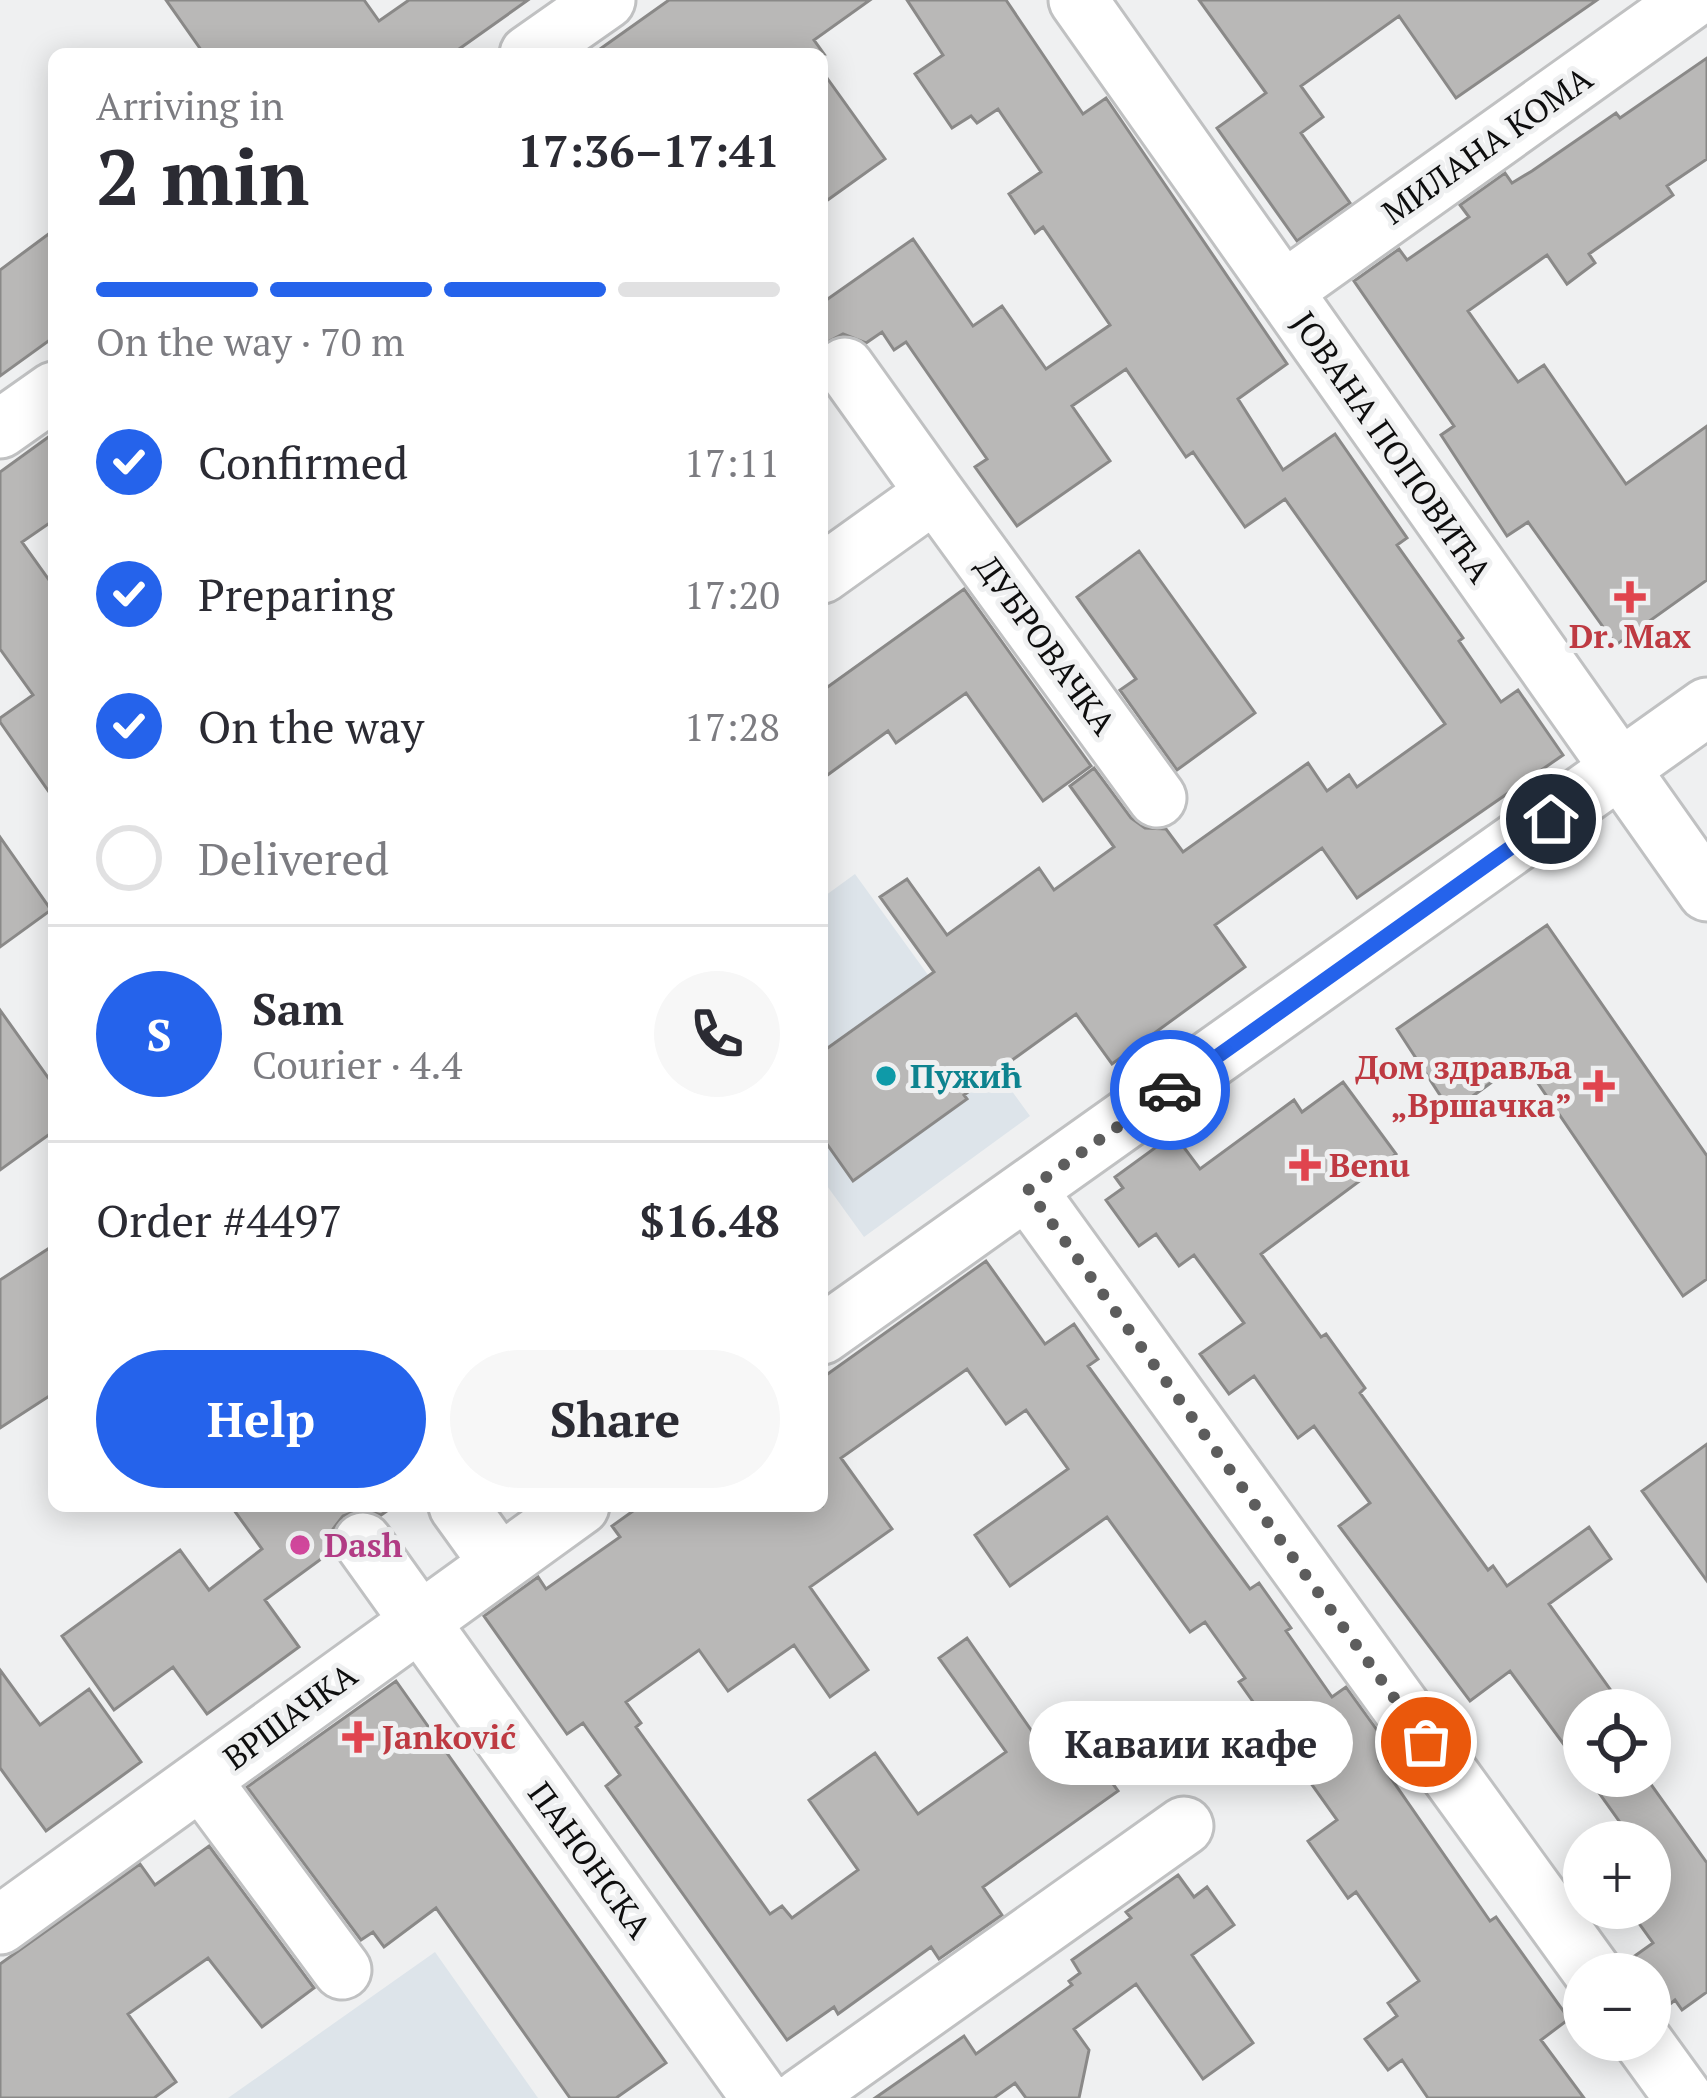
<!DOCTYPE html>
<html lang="en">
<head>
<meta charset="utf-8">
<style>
  :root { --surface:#fff; --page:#f7f7f7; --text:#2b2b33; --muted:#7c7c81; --line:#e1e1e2; --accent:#2563eb }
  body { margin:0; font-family:"PT Serif",serif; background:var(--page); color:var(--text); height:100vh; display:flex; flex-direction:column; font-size:45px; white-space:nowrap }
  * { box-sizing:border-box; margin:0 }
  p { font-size:39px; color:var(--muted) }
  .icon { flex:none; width:66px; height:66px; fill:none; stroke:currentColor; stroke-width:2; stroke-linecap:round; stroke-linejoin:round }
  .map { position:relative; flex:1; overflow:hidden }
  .sheet { position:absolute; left:48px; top:48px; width:780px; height:1464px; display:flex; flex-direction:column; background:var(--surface); border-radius:18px; box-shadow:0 6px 30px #0003 }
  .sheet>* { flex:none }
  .tools { position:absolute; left:1563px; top:1689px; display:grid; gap:24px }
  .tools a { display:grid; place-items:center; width:108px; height:108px; border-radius:50%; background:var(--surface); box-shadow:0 6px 30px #0003; font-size:60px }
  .pin { position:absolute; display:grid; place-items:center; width:102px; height:102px; color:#fff; margin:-51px; border:6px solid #fff; border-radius:50%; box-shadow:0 3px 12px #0007 }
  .courier { position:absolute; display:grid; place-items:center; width:120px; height:120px; margin:-60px; border:9px solid #2563eb; border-radius:50%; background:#fff; color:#222; box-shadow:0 3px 15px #0007 }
  .bubble { position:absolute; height:84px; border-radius:42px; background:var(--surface); box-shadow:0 6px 30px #0003; font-size:39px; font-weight:700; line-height:84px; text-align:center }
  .head em { font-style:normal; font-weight:700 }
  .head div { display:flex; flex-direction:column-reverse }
  .head { display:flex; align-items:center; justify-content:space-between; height:204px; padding:0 48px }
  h1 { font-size:78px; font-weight:700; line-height:90px }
  .bar { display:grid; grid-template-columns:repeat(4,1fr); gap:18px 12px; align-content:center; height:144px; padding:0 48px }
  .bar i { height:15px; border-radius:9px; background:var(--line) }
  .bar .active { background:var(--accent) }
  .bar p { grid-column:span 4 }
  .line { display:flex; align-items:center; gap:30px; padding:0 48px; border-top:3px solid var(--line) }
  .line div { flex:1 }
  .round { display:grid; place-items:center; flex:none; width:126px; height:126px; border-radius:63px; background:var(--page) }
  ol { padding:0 48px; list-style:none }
  li { display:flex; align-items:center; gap:36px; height:132px }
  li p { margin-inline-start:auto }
  li .icon { padding:12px; border-radius:50%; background:var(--accent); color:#fff; stroke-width:4 }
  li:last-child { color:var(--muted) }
  li i { width:66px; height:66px; border:6px solid var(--line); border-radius:50% }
  .button { display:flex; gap:24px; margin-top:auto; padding:24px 48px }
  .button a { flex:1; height:138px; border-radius:72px; background:var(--accent); color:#fff; font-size:48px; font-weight:700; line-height:138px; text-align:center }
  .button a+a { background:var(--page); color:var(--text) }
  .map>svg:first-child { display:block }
</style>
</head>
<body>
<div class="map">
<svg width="1707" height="2098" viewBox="0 0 1707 2098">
  <rect width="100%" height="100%" fill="#eff0f1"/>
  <!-- built -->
  <path fill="#dde4ea" d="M 855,874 L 1030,1116 L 864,1237 L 822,1179 L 822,898 Z
    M 435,1952 L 538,2098 L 228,2098 Z"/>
  <!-- building -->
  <path fill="#b9b8b7" stroke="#8a8988" stroke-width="3" d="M 166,0 L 364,0 L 379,21 L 409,0 L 528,0 L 452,54 L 204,54 Z
    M 669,0 L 870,0 L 814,40 L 824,54 L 593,54 Z
    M 907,0 L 1006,0 L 1083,114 L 1106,98 L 1287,364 L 1238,399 L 1283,470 L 1335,434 L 1407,538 L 1397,545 L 1463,638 L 1459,641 L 1501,702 L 1518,690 L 1563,755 L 1357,898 L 1322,848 L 1215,925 L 1245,967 L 1112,1064 L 1076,1014 L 964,1095 L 967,1099 L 853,1181 L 822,1137 L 822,1052 L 934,972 L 880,897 L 907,879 L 947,935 L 1039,868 L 1054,890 L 1114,847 L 1070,786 L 1094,768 L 1131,818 L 1145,828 L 1166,829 L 1183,852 L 1308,763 L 1327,791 L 1349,775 L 1357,787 L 1445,724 L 1285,499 L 1245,527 L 1193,452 L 1186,457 L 1126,369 L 1072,406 L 1110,461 L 1017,526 L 975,467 L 987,459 L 906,342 L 894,350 L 882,332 L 866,343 L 843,334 L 822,345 L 822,303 L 913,239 L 973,326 L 1002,306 L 1046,369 L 1110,325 L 1043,227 L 1035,233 L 1009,194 L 1041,172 L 998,109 L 977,123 L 971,116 L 952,128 L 915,74 L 943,55 Z
    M 1199,0 L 1597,0 L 1456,98 L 1399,16 L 1301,86 L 1323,117 L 1301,133 L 1350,203 L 1297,241 L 1217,128 L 1266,93 Z
    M 1707,58 L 1707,159 L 1667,186 L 1673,195 L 1589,254 L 1595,263 L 1567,284 L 1547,255 L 1468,311 L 1518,382 L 1544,365 L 1626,484 L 1707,426 L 1707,580 L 1616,645 L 1528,522 L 1507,536 L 1441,435 L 1454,426 L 1354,281 L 1399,249 L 1407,260 L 1469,217 L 1460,205 L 1505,173 L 1512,183 L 1532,171 L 1616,113 L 1620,118 Z
    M 822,71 L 885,159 L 822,204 Z
    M 54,230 L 54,337 L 0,376 L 0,270 Z
    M 54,433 L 54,520 L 22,542 L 54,587 L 54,799 L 0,722 L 0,718 L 33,695 L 0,649 L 0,472 Z
    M 1139,551 L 1255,713 L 1177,770 L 1120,690 L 1136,679 L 1077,597 Z
    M 964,589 L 1091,766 L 1043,801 L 966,693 L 896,743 L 888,731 L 822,779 L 822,691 Z
    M 0,837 L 51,910 L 0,947 Z
    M 1547,925 L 1707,1156 L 1707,1279 L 1683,1296 L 1522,1060 L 1451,1112 L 1397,1029 Z
    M 0,1010 L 54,1086 L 54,1131 L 0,1170 Z
    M 1343,1082 L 1396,1154 L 1261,1254 L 1321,1337 L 1326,1334 L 1365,1388 L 1360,1393 L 1488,1570 L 1493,1566 L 1507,1586 L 1589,1527 L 1611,1559 L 1549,1604 L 1625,1710 L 1584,1710 L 1584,1772 L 1510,1671 L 1470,1701 L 1339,1526 L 1370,1503 L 1314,1426 L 1298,1438 L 1254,1376 L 1229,1394 L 1200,1354 L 1244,1323 L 1194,1255 L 1179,1266 L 1156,1234 L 1139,1246 L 1106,1200 L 1123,1188 L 1115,1177 L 1174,1134 L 1200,1169 L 1294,1100 L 1302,1112 Z
    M 54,1245 L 54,1393 L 0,1428 L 0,1280 Z
    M 986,1261 L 1045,1344 L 1074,1324 L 1098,1359 L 1088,1366 L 1211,1536 L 1250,1589 L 1259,1583 L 1291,1628 L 1286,1631 L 1332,1697 L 1346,1687 L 1393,1752 L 1379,1761 L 1490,1921 L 1496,1917 L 1569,2019 L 1541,2040 L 1584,2098 L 1428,2098 L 1402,2060 L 1388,2070 L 1365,2039 L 1397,2016 L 1388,2003 L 1419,1981 L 1356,1892 L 1348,1898 L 1308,1841 L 1337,1820 L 1239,1682 L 1245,1678 L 1205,1622 L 1190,1632 L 1107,1517 L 1010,1586 L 975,1535 L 1068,1469 L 1026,1410 L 1006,1424 L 967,1369 L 841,1458 L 892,1529 L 810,1587 L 868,1670 L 830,1697 L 794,1645 L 728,1691 L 699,1650 L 626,1702 L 641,1723 L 636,1727 L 770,1914 L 782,1906 L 792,1918 L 858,1870 L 809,1800 L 875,1753 L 918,1814 L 1006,1752 L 939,1658 L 967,1638 L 1052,1760 L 1081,1739 L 1118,1791 L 983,1887 L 1002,1915 L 939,1959 L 931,1947 L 838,2014 L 834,2007 L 787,2040 L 606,1786 L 620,1775 L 583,1723 L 567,1734 L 484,1616 L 538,1577 L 546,1589 L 620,1537 L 612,1526 L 640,1506 L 822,1506 L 822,1378 Z
    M 1707,1444 L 1707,1581 L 1642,1491 Z
    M 231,1506 L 394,1506 L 381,1515 L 361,1509 L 343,1516 L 333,1529 L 332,1551 L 265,1600 L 299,1647 L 207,1714 L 173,1667 L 114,1710 L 62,1636 L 180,1550 L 209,1590 L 262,1549 Z
    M 0,1670 L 40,1725 L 89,1689 L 141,1762 L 46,1831 L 0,1768 Z
    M 396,1681 L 666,2063 L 616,2098 L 570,2098 L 436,1908 L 384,1947 L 373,1932 L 361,1940 L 247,1787 Z
    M 1587,1776 L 1645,1776 L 1707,1863 L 1707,1992 L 1682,2010 L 1675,2000 L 1665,2008 L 1650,1988 L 1650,1974 L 1640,1974 L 1629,1960 L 1653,1943 L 1628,1908 L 1650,1908 L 1650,1842 L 1591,1842 L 1619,1821 Z
    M 209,1846 L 314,1988 L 262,2027 L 208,1958 L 128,2014 L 176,2082 L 154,2098 L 0,2098 L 0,1964 L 140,1864 L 155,1885 Z
    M 1178,1875 L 1194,1897 L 1207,1887 L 1234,1925 L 1192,1955 L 1253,2043 L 1203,2079 L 1136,1984 L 1074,2029 L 1089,2050 L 1079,2098 L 1026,2098 L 1015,2083 L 994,2098 L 875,2098 L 964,2036 L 976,2054 L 1072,1985 L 1069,1981 L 1080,1973 L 1072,1960 L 1131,1918 L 1126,1912 Z"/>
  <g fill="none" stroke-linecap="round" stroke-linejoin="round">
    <defs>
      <path id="minor" d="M 1078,0 L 1707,892
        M 529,54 L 606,0
        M 1283,291 L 1691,0
        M 845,367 L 935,493
        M 0,429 L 54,391
        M 822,574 L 935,493 L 1157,798
        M 1027,1190 L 1594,1974
        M 822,1335 L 1707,707
        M 458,1506 L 499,1563
        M 363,1542 L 761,2098
        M 202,1781 L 342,1970
        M 0,1925 L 580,1506
        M 1642,2040 L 1684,2098
        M 801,2098 L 1184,1826"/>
    </defs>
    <!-- minor casing -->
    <use href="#minor" stroke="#c0c1c2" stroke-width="63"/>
    <!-- minor -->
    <use href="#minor" stroke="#fff" stroke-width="57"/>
  </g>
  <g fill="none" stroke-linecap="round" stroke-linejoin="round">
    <!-- done -->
    <path stroke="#5d5d5d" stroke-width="12" stroke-dasharray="0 21.6" d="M 1170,1090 L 1028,1190 L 1426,1742"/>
    <!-- route -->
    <path stroke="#2563eb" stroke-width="15" d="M 1170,1090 L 1551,819"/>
  </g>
  <!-- markers -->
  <g fill="#e0444e" stroke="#eff0f1" stroke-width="4.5">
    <path d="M1624 579h12v12h12v12h-12v12h-12v-12h-12v-12h12z"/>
    <path d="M1593 1068h12v12h12v12h-12v12h-12v-12h-12v-12h12z"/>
    <path d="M1299 1147h12v12h12v12h-12v12h-12v-12h-12v-12h12z"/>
    <path d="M352 1719h12v12h12v12h-12v12h-12v-12h-12v-12h12z"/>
  </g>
  <circle fill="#0f9aa8" stroke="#eff0f1" stroke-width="4.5" cx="886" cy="1076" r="12"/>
  <circle fill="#d1479c" stroke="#eff0f1" stroke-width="4.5" cx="300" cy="1545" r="12"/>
  <g text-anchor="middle" stroke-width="10" stroke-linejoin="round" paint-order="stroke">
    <!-- street labels -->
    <g font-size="33" fill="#0e0e0e" stroke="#eff0f1">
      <text transform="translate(1487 145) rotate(-35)" y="12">МИЛАНА КОМА</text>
      <text transform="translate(1392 447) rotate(55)" y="12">ЈОВАНА ПОПОВИЋА</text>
      <text transform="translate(1046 645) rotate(54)" y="12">ДУБРОВАЧКА</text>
      <text transform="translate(290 1716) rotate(-36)" y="12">ВРШАЧКА</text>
      <text transform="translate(590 1860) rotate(54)" y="12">ПАНОНСКА</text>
    </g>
    <!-- health labels -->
    <g font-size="33" font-weight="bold" fill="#be3a42" stroke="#eff0f1" text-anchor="start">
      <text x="1630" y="648" text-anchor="middle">Dr. Max</text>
      <text x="1572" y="1079" text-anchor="end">Дом здравља<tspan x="1572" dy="38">„Вршачка”</tspan></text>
      <text x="1329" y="1177">Benu</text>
      <text x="382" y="1749">Janković</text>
    </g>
    <!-- culture labels -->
    <g font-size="33" font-weight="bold" fill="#0d838f" stroke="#eff0f1" text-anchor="start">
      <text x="910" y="1088">Пужић</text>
    </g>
    <!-- hotel labels -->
    <g font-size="33" font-weight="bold" fill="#b23c85" stroke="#eff0f1" text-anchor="start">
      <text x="324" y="1557">Dash</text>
    </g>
  </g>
</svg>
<div class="tools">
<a><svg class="icon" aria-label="locate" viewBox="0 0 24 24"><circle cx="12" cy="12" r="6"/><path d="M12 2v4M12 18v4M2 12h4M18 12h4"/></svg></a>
<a>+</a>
<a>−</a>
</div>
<div class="pin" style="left:1426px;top:1742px;background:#ea580c"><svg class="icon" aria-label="bag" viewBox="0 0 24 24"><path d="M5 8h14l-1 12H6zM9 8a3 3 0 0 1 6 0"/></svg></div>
<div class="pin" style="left:1551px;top:819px;background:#1f2937"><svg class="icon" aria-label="home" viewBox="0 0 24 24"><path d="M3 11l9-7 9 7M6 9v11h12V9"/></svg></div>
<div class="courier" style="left:1170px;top:1090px"><svg class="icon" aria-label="car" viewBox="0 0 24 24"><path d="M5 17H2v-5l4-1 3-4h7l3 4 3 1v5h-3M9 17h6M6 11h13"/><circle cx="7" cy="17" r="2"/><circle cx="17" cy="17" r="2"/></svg></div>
<div class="bubble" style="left:1029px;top:1701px;width:324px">Каваии кафе</div>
<section class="sheet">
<div class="head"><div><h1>2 min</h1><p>Arriving in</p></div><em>17:36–17:41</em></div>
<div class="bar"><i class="active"></i><i class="active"></i><i class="active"></i><i></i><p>On the way · 70 m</p></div>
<ol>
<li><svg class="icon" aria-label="check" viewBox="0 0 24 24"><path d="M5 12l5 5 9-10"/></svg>Confirmed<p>17:11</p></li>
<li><svg class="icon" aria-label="check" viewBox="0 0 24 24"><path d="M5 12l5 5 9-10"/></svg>Preparing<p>17:20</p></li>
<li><svg class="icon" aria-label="check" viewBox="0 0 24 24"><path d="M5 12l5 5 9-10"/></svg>On the way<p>17:28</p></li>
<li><i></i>Delivered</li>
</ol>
<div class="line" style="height:216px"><b class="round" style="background:var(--accent);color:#fff">S</b><div><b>Sam</b><p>Courier · 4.4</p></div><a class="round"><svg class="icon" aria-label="phone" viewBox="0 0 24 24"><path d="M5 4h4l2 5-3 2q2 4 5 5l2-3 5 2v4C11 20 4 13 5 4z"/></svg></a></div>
<div class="line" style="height:156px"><div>Order #4497</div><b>$16.48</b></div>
<div class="button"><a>Help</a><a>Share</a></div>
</section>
</div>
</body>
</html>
